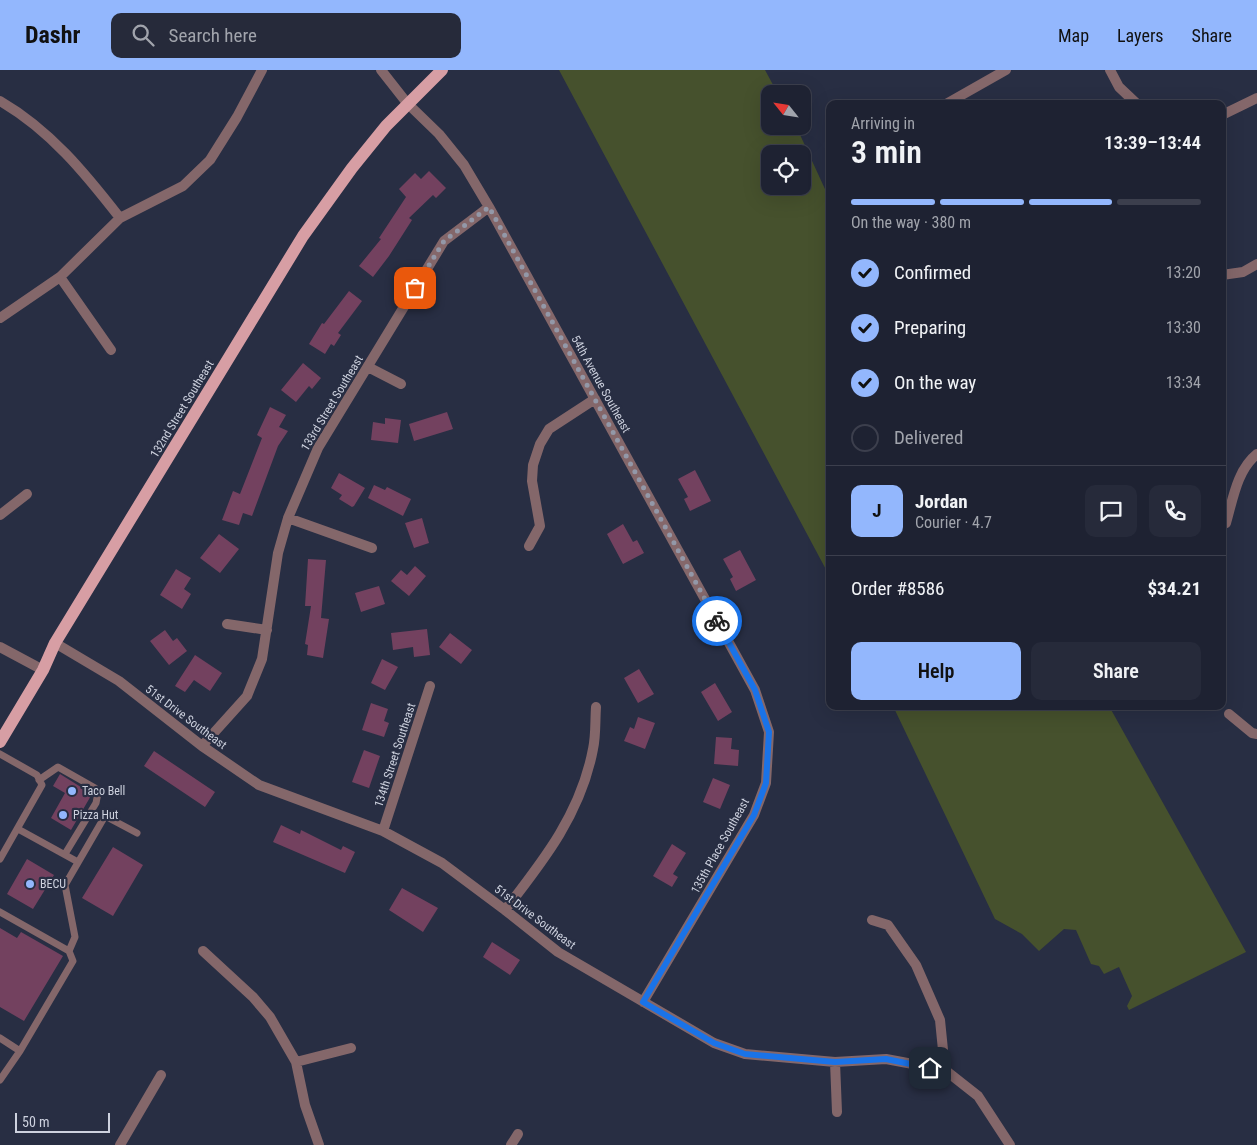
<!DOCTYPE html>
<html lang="en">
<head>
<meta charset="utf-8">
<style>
  :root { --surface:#1e2232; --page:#262a3a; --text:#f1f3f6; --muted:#a1a4ac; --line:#3c3f4d; --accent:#93b7fd }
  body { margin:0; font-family:"Roboto Condensed",sans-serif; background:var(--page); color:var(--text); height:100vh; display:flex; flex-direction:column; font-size:19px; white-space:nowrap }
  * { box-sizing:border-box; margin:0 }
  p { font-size:16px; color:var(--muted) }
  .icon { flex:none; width:28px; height:28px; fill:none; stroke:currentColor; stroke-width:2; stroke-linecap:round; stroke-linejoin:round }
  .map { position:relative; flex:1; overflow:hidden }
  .side { position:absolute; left:826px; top:30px; width:400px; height:610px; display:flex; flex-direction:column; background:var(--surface); border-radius:10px; box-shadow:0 5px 20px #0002,0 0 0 1px var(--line) }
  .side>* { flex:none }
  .needle { width:32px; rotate:300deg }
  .tools { position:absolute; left:761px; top:15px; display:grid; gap:10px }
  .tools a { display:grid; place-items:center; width:50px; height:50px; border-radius:10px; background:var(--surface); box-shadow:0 5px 20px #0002,0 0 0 1px var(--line); font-size:25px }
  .scale { position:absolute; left:15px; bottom:12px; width:95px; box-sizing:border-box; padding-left:5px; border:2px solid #cdd1de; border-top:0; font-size:14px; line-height:18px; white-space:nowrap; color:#cdd1de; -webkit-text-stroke:4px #282e43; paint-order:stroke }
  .pin { position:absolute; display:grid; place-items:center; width:42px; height:42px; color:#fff; margin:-21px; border-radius:10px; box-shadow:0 2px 8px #0006 }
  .courier { position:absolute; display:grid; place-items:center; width:50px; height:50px; margin:-25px; border:4px solid #1a73e8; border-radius:50%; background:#fff; color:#222; box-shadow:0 1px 6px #0007 }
  .headline em { font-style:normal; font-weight:600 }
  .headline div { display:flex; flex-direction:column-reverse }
  .headline { display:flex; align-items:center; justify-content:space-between; height:85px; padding:0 25px }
  h1 { font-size:32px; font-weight:600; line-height:38px }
  .bar { display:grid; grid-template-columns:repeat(4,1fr); gap:8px 5px; align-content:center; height:60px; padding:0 25px }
  .bar i { height:6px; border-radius:4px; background:var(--line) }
  .bar .selected { background:var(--accent) }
  .bar p { grid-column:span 4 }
  .line { display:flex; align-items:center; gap:12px; padding:0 25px; border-top:1px solid var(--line) }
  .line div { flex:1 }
  .round { display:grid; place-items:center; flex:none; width:52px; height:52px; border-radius:10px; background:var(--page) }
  ol { padding:0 25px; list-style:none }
  li { display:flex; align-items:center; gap:15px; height:55px }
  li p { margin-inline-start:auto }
  li .icon { padding:5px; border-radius:50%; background:var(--accent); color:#111; stroke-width:4 }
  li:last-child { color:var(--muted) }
  li i { width:28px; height:28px; border:2px solid var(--line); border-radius:50% }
  .button { display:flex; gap:10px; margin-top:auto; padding:10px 25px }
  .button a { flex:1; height:58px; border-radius:10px; background:var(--accent); color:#111; font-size:20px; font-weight:600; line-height:58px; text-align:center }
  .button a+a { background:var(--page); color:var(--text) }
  header { display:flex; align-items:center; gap:30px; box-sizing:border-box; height:70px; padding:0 25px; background:var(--accent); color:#111 }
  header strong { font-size:24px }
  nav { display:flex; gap:28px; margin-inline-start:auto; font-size:18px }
  .search { width:350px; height:45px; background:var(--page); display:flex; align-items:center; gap:12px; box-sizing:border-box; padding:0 18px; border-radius:10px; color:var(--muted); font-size:19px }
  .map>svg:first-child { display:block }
</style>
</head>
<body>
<header>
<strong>Dashr</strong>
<div class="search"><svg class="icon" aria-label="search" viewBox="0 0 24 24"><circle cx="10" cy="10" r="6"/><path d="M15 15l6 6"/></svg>Search here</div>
<nav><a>Map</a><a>Layers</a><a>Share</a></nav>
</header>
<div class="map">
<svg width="1257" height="1075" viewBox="0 0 1257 1075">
  <rect width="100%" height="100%" fill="#282e43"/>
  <!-- green -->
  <path fill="#46512d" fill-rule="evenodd" d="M 559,0 L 765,0 L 778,24 L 770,24 L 770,56 L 796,56 L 830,130 L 830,507 ZM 770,84 L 802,84 L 802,116 L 770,116 Z
    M 893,636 L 1109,636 L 1246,882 L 1129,940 L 1127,936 L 1132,926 L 1119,897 L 1104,904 L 1099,896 L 1091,894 L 1076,860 L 1064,859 L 1039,881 L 1022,864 L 995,849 Z"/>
  <!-- building -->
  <path fill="#73415f" d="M 429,101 L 446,118 L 436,128 L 433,125 L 409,148 L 412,150 L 389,186 L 373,207 L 359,196 L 381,169 L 379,168 L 406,127 L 399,119 L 415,103 L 421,109 Z
    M 349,221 L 362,231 L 338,263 L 341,265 L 334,276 L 331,274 L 325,284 L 309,274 L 322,253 L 324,254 Z
    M 303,293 L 321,308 L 312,319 L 309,316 L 296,332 L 281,320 Z
    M 270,337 L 286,345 L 279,357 L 288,361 L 278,376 L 252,446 L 243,443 L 239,455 L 222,450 L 233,421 L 240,424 L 262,368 L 257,365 Z
    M 447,342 L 453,359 L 414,371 L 409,354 Z
    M 385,348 L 401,350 L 398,373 L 371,370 L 373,352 L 385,354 Z
    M 695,400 L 711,431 L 690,441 L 684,429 L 688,427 L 678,409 Z
    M 339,403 L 365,418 L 354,436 L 352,437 L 339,429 L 342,425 L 331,418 Z
    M 374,415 L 385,420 L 387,417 L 411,429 L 403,446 L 368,428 Z
    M 422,448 L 429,473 L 414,478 L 405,453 Z
    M 623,454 L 633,472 L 637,470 L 644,483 L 623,494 L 607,464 Z
    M 219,464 L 239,479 L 220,503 L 200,488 Z
    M 740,480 L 756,510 L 736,521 L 730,509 L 733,507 L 723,489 Z
    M 308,489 L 326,490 L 321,548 L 329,549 L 323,588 L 307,585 L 308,575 L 305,574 L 311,536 L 305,536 Z
    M 415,496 L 426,506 L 409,526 L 391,511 L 401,500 L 407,505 Z
    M 176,499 L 191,508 L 184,519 L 191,524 L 182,539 L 160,525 Z
    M 379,516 L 385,534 L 361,542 L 355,523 Z
    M 427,559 L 430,585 L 414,587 L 413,577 L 393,580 L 391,563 Z
    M 165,560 L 173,571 L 177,568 L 187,581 L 169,595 L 150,571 Z
    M 450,563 L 472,580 L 461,594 L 439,577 Z
    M 195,585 L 222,603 L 210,621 L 194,610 L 185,622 L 175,616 Z
    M 382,589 L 398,597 L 385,620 L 371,613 Z
    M 639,599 L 654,624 L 638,633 L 624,608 Z
    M 715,613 L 732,642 L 718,651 L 701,622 Z
    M 371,633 L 388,639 L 384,651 L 389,653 L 384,667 L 362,660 Z
    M 638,647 L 655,653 L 645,679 L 624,671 L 630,657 L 634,659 Z
    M 716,667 L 732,668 L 731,679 L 739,680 L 738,696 L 714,694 Z
    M 364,680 L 380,686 L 369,718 L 352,712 Z
    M 154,681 L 215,722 L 205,737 L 144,696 Z
    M 60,704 L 92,724 L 71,760 L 51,748 L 65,723 L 53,716 Z
    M 713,708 L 730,715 L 720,739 L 703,732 Z
    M 281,755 L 300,764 L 301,760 L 341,780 L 343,776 L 355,782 L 345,803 L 273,772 Z
    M 672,774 L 686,783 L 673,804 L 678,807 L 672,817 L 653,806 Z
    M 113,777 L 143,795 L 113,846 L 82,828 Z
    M 27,789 L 54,805 L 33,839 L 7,824 Z
    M 402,818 L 438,838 L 423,862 L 389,840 Z
    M 0,858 L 17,868 L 21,862 L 63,886 L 24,951 L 0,937 Z
    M 492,872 L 520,890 L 510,905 L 483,887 Z"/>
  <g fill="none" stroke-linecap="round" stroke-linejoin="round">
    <!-- lane -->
    <path stroke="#84676a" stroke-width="7" d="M 0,684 L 37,705 L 42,715 L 0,789
      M 39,710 L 58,697 L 95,718 L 98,723 L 96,733 L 65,784
      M 18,759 L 78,792
      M 0,842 L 69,881 L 73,891 L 20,981 L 0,1010
      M 69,881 L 75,867 L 65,815 L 105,746 L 137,763
      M 0,968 L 20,981"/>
    <!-- street -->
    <path stroke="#84676a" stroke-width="10" d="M 381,0 L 407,33 L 439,64 L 464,95 L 489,137 L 755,620 L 769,662 L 766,713 L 754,745 L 643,932
      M 1110,0 L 1119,17 L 1137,34
      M 0,31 C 50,60 85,103 120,148
      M 946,34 L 1006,0
      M 1222,45 L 1257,28
      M 1222,205 L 1243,202 L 1257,194
      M 60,207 L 111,280
      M 0,248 L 60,207 L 120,148 L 183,116 L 210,90 L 237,47 L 262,0
      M 368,297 L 401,314
      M 0,445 L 27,424
      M 288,448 L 372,478
      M 1226,453 C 1233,429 1237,400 1257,384
      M 529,476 L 540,456 L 532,411 L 533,395 L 540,374 L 549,359 L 595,329
      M 227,554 L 267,560
      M 55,573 L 119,611 L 202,676 L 259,715 L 383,761 L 442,793 L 505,840 L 558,882 L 714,973 L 745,984 L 835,992 L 886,989 L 945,1000 L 978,1026 L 1010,1075
      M 0,577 L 43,600
      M 1229,644 L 1252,663 L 1257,664
      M 202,676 L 247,626 L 262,589 L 278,483 L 288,448 L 318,378 L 444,171 L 489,137
      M 383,761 L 430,616
      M 505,840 C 544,790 581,743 593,679 C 596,666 595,651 596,637
      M 872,850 L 888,855 L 916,895 L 940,950 L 945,1000
      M 203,881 L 253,927 L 270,947 L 296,992 L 305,1035 L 319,1075
      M 296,992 L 351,978
      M 835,992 L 837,1042
      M 120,1075 L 161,1005
      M 511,1075 L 518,1064"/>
    <!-- primary -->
    <path stroke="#d79ea4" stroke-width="12" d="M 0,672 L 43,600 L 55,573 L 303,166 L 352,98 L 386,56 L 442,0"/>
  </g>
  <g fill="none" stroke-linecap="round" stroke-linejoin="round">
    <!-- done -->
    <path stroke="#9398a8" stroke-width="5" stroke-dasharray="0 9" d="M 415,218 L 444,171 L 489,137 L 717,551"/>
    <!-- route -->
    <path stroke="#1a73e8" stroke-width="6" d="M 717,551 L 755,620 L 769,662 L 766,713 L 754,745 L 643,932 L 714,973 L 745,984 L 835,992 L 886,989 L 930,998"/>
  </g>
  <!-- markers -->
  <g fill="#93b7fd" stroke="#282e43" stroke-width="2">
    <circle cx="72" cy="721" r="5"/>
    <circle cx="63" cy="745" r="5"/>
    <circle cx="30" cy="814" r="5"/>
  </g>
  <g text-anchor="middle" stroke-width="4.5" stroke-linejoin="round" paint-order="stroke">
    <!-- street labels -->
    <g font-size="12" fill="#cdd1de" stroke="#282e43">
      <text transform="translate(601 314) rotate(61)" y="4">54th Avenue Southeast</text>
      <text transform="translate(332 333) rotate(-59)" y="4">133rd Street Southeast</text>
      <text transform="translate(182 339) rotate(-59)" y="4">132nd Street Southeast</text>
      <text transform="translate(186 647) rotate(37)" y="4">51st Drive Southeast</text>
      <text transform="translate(395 685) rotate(-72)" y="4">134th Street Southeast</text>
      <text transform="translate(720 776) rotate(-61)" y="4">135th Place Southeast</text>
      <text transform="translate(535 847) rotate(37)" y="4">51st Drive Southeast</text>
    </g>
    <!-- poi labels -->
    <g font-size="12" fill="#cdd1de" stroke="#282e43" text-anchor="start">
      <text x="82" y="725">Taco Bell</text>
      <text x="73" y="749">Pizza Hut</text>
      <text x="40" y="818">BECU</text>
    </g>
  </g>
</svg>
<div class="tools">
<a><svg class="needle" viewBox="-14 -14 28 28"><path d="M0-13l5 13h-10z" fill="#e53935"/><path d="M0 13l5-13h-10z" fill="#a1a4ac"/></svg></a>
<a><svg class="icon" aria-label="locate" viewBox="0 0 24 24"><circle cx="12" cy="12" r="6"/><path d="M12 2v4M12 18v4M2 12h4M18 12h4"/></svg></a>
</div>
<div class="scale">50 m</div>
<div class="pin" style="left:415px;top:218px;background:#ea580c"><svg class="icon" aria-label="bag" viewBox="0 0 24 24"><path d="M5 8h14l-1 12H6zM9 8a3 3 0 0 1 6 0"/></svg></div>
<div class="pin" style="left:930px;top:998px;background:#1f2937"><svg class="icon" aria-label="home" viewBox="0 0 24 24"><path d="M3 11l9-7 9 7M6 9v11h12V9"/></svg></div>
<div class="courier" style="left:717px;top:551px"><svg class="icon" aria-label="bike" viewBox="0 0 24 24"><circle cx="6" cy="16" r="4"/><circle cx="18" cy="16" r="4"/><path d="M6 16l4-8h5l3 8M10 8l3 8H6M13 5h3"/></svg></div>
<section class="side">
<div class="headline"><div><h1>3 min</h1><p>Arriving in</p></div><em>13:39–13:44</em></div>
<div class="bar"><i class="selected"></i><i class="selected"></i><i class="selected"></i><i></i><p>On the way · 380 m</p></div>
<ol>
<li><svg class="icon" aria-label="check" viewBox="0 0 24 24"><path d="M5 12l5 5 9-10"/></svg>Confirmed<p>13:20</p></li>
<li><svg class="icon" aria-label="check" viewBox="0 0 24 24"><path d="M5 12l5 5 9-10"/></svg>Preparing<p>13:30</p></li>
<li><svg class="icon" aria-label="check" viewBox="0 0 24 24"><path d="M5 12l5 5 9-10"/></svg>On the way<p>13:34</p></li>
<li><i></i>Delivered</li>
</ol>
<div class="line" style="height:90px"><b class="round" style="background:var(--accent);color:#111">J</b><div><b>Jordan</b><p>Courier · 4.7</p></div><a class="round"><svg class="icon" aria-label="chat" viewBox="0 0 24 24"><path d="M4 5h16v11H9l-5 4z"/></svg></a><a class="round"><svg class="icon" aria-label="phone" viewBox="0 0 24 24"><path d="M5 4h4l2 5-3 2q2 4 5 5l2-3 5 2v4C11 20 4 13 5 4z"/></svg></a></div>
<div class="line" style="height:65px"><div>Order #8586</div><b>$34.21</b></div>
<div class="button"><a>Help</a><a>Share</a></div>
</section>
</div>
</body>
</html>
